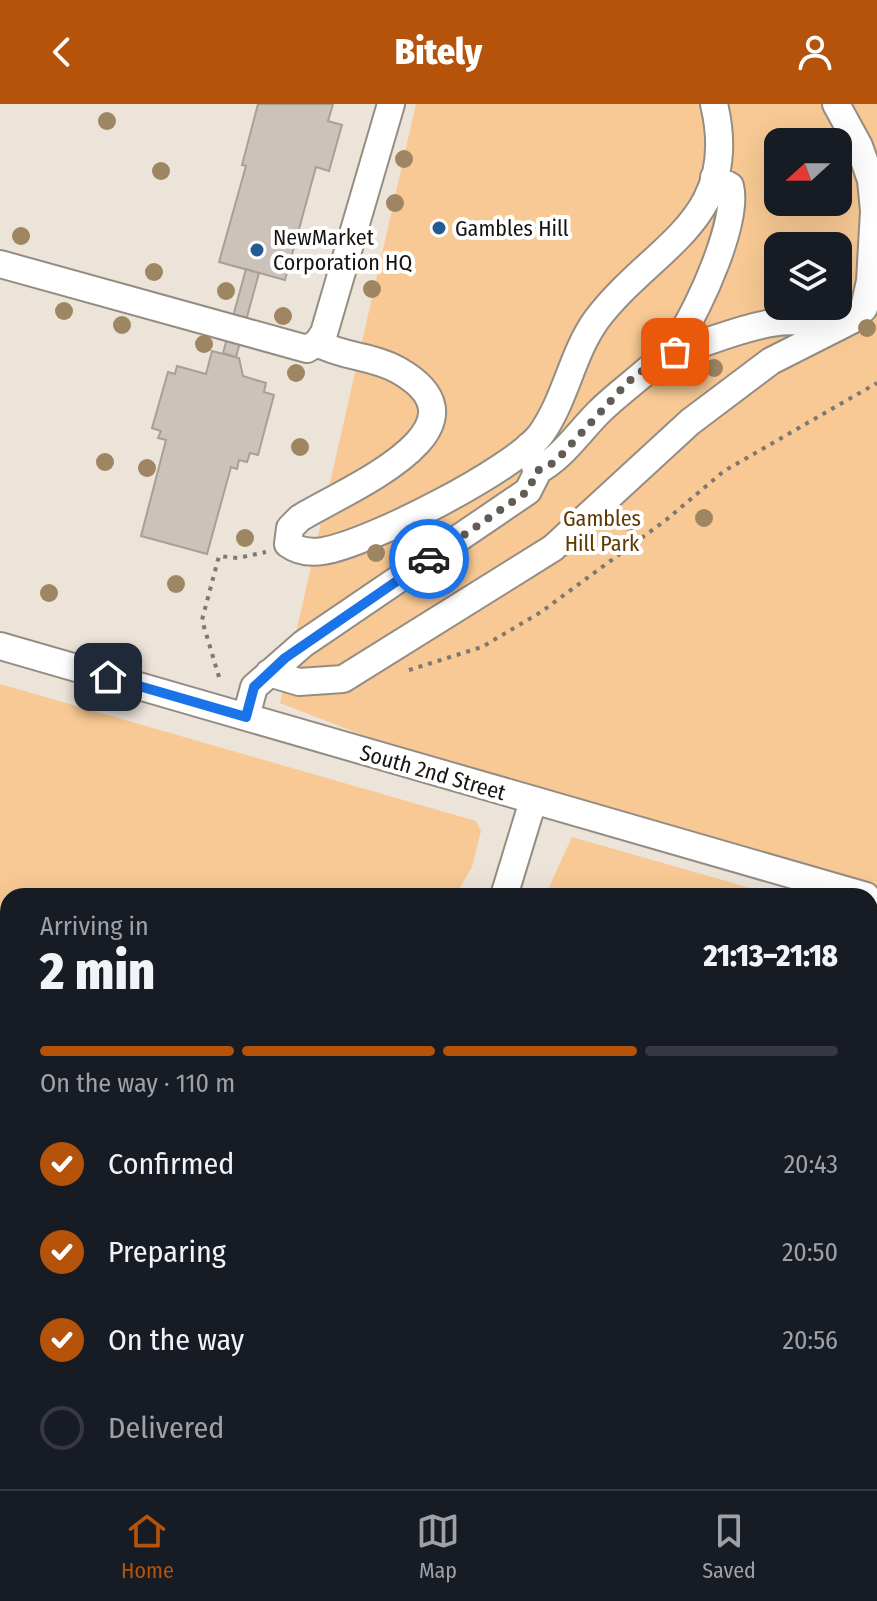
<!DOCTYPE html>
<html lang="en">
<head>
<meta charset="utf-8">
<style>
  :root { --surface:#171b24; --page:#242831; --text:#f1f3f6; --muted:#9ea1a6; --line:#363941; --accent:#b45309 }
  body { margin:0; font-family:"Fira Sans Condensed",sans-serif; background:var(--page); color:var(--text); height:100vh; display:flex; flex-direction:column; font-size:30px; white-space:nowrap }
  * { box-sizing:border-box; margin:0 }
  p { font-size:26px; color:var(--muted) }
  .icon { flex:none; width:44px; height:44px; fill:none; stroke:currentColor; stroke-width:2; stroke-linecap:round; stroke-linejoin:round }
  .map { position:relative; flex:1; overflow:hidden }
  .drawer { position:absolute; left:0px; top:784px; width:878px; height:602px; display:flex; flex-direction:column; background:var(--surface); border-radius:24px 24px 0 0; box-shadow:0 8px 32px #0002 }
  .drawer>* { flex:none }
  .needle { width:52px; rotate:249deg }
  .tools { position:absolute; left:764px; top:24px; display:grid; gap:16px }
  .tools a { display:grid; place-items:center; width:88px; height:88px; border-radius:16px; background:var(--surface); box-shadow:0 8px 32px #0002; font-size:40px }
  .pin { position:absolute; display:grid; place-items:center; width:68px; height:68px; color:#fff; margin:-34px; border-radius:16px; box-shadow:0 4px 12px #0006 }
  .courier { position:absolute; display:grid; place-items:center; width:80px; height:80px; margin:-40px; border:6px solid #1a73e8; border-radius:50%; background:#fff; color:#222; box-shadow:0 2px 10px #0007 }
  .summary em { font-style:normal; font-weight:800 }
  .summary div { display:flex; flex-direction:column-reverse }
  .summary { display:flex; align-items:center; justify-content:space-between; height:136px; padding:0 40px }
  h1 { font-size:52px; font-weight:800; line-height:60px }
  .bar { display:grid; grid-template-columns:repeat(4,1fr); gap:12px 8px; align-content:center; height:96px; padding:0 40px }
  .bar i { height:10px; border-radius:6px; background:var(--line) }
  .bar .current { background:var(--accent) }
  .bar p { grid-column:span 4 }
  ol { padding:0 40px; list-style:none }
  li { display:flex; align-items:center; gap:24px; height:88px }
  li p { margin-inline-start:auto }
  li .icon { padding:8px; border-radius:50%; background:var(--accent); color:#fff; stroke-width:4 }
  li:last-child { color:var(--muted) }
  li i { width:44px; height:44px; border:4px solid var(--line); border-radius:50% }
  header { display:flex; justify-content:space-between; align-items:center; height:104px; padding:0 40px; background:var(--accent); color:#fff; font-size:36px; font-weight:800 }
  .menu { display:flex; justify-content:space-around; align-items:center; height:112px; border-top:2px solid var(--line); background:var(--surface); font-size:22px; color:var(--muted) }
  .menu a { display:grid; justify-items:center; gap:4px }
  .menu .current { color:var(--accent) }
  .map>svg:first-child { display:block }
</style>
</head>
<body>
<header><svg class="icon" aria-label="back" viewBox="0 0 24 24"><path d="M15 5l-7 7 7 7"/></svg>Bitely<svg class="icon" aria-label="person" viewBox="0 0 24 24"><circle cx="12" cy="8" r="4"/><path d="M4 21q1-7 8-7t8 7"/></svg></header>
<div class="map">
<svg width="877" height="1385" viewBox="0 0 877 1385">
  <rect width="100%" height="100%" fill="#ece3d9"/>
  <!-- green -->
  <path fill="#f8c994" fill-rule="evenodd" d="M 416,0 L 877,0 L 877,795 L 533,697 L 280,599 ZM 778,38 L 838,38 L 838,98 L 778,98 ZM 778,142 L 838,142 L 838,202 L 778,202 Z
    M 0,580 L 476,717 L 481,727 L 472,763 L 455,792 L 8,792 L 8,1378 L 92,1378 L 90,1385 L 0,1385 Z
    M 572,733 L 761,787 L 767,792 L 545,792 Z
    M 874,934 L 877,934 L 877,1233 L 870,1232 L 870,935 Z"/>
  <!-- building -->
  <path fill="#cbc2b9" stroke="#a8a096" stroke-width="2" d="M 258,0 L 333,0 L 328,17 L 342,21 L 329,67 L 316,63 L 285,176 L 219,158 L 246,62 L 242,61 Z
    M 246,165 L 259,169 L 236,253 L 223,249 Z
    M 212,247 L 239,254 L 243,272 L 266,279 L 264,288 L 274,291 L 258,351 L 250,349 L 247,358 L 239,356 L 237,365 L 231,363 L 207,450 L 141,432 L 166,336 L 158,334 L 161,327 L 152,324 L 168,268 L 175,270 L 177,262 L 206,270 Z
    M 870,1266 L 877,1268 L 877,1366 L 870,1369 Z
    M 603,1378 L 789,1378 L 790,1381 L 778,1385 L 606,1385 Z"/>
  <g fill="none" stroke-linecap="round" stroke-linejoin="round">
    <defs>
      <path id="minor" d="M 0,160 L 307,245 L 317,239 L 324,229 L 391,0
        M 317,239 C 343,253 373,252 398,266 C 500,324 345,386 300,414 L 290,424 L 288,440 C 298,447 311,449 323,447 C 368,440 514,366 541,330 C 566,295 572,249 597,215 C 653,141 742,117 714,0
        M 664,250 C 716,240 776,201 830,225
        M 537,367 C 563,353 578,329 599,308 C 624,283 660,261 680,232 C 700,202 739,116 730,82 L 714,73
        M 0,542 L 866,792
        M 269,569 L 299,578 L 343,575 L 553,444 L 690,318 L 771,257 L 852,216 L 864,204 L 870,177 L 874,107 L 871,76 L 859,42 L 836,0
        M 246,613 L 254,583 L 303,540 L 528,387 L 537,369 L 529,342
        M 504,792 L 533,697
        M 870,922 L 877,920
        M 265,1378 L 267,1385
        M 353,1378 L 355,1385
        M 431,1378 L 433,1385
        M 503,1378 L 506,1385
        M 584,1378 L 586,1385"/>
    </defs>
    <!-- minor casing -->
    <use href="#minor" stroke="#958d83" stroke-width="30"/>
    <!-- path -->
    <path stroke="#7f7872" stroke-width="4" stroke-dasharray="4 6" stroke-linecap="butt" d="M 409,566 L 482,543 L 541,508 L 666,416 L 724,367 L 877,279
      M 219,573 L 202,516 L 219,452 L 238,454 L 266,448"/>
    <!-- minor -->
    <use href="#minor" stroke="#fff" stroke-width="26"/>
  </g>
  <!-- trees -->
  <g fill="#9e8662">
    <circle cx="107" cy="17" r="9"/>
    <circle cx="404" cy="55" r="9"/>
    <circle cx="161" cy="67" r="9"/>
    <circle cx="395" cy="99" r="9"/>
    <circle cx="21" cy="132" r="9"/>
    <circle cx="154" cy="168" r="9"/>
    <circle cx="372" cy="185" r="9"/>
    <circle cx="226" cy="187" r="9"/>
    <circle cx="64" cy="207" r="9"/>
    <circle cx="283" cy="212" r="9"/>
    <circle cx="122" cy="221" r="9"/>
    <circle cx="867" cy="224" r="9"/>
    <circle cx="204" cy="240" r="9"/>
    <circle cx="714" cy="264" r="9"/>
    <circle cx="296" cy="269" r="9"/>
    <circle cx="300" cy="343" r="9"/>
    <circle cx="105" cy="358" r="9"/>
    <circle cx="147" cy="364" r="9"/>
    <circle cx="704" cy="414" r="9"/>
    <circle cx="629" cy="418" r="9"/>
    <circle cx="245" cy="434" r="9"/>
    <circle cx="376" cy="449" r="9"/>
    <circle cx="176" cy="480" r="9"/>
    <circle cx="49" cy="489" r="9"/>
  </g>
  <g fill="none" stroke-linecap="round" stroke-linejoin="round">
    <!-- done -->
    <path stroke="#625c57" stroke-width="8" stroke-dasharray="0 14.4" d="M 429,455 L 528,387 L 537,367 L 555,358 L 628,278 L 664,250 L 675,248"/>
    <!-- route -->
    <path stroke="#1a73e8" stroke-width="10" d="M 108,573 L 246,613 L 254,583 L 285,554 L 429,455"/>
  </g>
  <!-- markers -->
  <g fill="#225c93" stroke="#fff" stroke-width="3">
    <circle cx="439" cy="124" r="8"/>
    <circle cx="257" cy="146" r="8"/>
  </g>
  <g text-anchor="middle" stroke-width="8" stroke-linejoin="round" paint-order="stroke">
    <!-- poi labels -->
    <g font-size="22" fill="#181411" stroke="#fff" text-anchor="start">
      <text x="455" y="132">Gambles Hill</text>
      <text x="273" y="141">NewMarket<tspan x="273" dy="25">Corporation HQ</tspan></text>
    </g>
    <!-- park labels -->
    <g font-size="22" fill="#5e3900" stroke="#fff">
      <text x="602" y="422">Gambles<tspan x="602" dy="25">Hill Park</tspan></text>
    </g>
    <!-- street labels -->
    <g font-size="22" fill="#181411" stroke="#fff">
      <text transform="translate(433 668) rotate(16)" y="8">South 2nd Street</text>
    </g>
  </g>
</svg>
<div class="tools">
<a><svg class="needle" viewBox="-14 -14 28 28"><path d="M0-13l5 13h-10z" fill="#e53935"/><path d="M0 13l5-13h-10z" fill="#9ea1a6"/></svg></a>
<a><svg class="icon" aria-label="layers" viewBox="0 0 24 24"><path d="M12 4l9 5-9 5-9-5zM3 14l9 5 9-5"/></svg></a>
</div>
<div class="pin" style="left:675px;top:248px;background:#ea580c"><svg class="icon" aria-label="bag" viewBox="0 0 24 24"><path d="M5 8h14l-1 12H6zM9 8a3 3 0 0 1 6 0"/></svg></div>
<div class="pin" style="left:108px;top:573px;background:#1f2937"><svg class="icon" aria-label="home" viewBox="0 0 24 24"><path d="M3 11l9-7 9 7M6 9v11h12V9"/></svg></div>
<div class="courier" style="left:429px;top:455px"><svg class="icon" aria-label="car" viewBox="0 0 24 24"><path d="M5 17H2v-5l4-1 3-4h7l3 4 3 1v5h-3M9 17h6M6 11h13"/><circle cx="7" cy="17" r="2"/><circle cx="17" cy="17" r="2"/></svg></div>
<section class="drawer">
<div class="summary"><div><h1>2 min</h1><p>Arriving in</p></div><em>21:13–21:18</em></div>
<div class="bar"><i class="current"></i><i class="current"></i><i class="current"></i><i></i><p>On the way · 110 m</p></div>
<ol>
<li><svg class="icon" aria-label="check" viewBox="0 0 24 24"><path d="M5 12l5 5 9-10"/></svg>Confirmed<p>20:43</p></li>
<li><svg class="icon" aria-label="check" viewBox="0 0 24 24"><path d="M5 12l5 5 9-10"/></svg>Preparing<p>20:50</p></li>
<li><svg class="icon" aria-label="check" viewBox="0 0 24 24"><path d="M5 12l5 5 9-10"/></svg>On the way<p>20:56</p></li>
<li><i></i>Delivered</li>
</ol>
</section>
</div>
<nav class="menu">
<a class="current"><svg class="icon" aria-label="home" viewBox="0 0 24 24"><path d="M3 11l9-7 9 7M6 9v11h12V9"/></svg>Home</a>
<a><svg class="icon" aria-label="map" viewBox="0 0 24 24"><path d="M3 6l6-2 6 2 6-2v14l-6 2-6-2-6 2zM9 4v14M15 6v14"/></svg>Map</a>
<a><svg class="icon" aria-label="saved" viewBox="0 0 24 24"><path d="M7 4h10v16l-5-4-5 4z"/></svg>Saved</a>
</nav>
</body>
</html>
